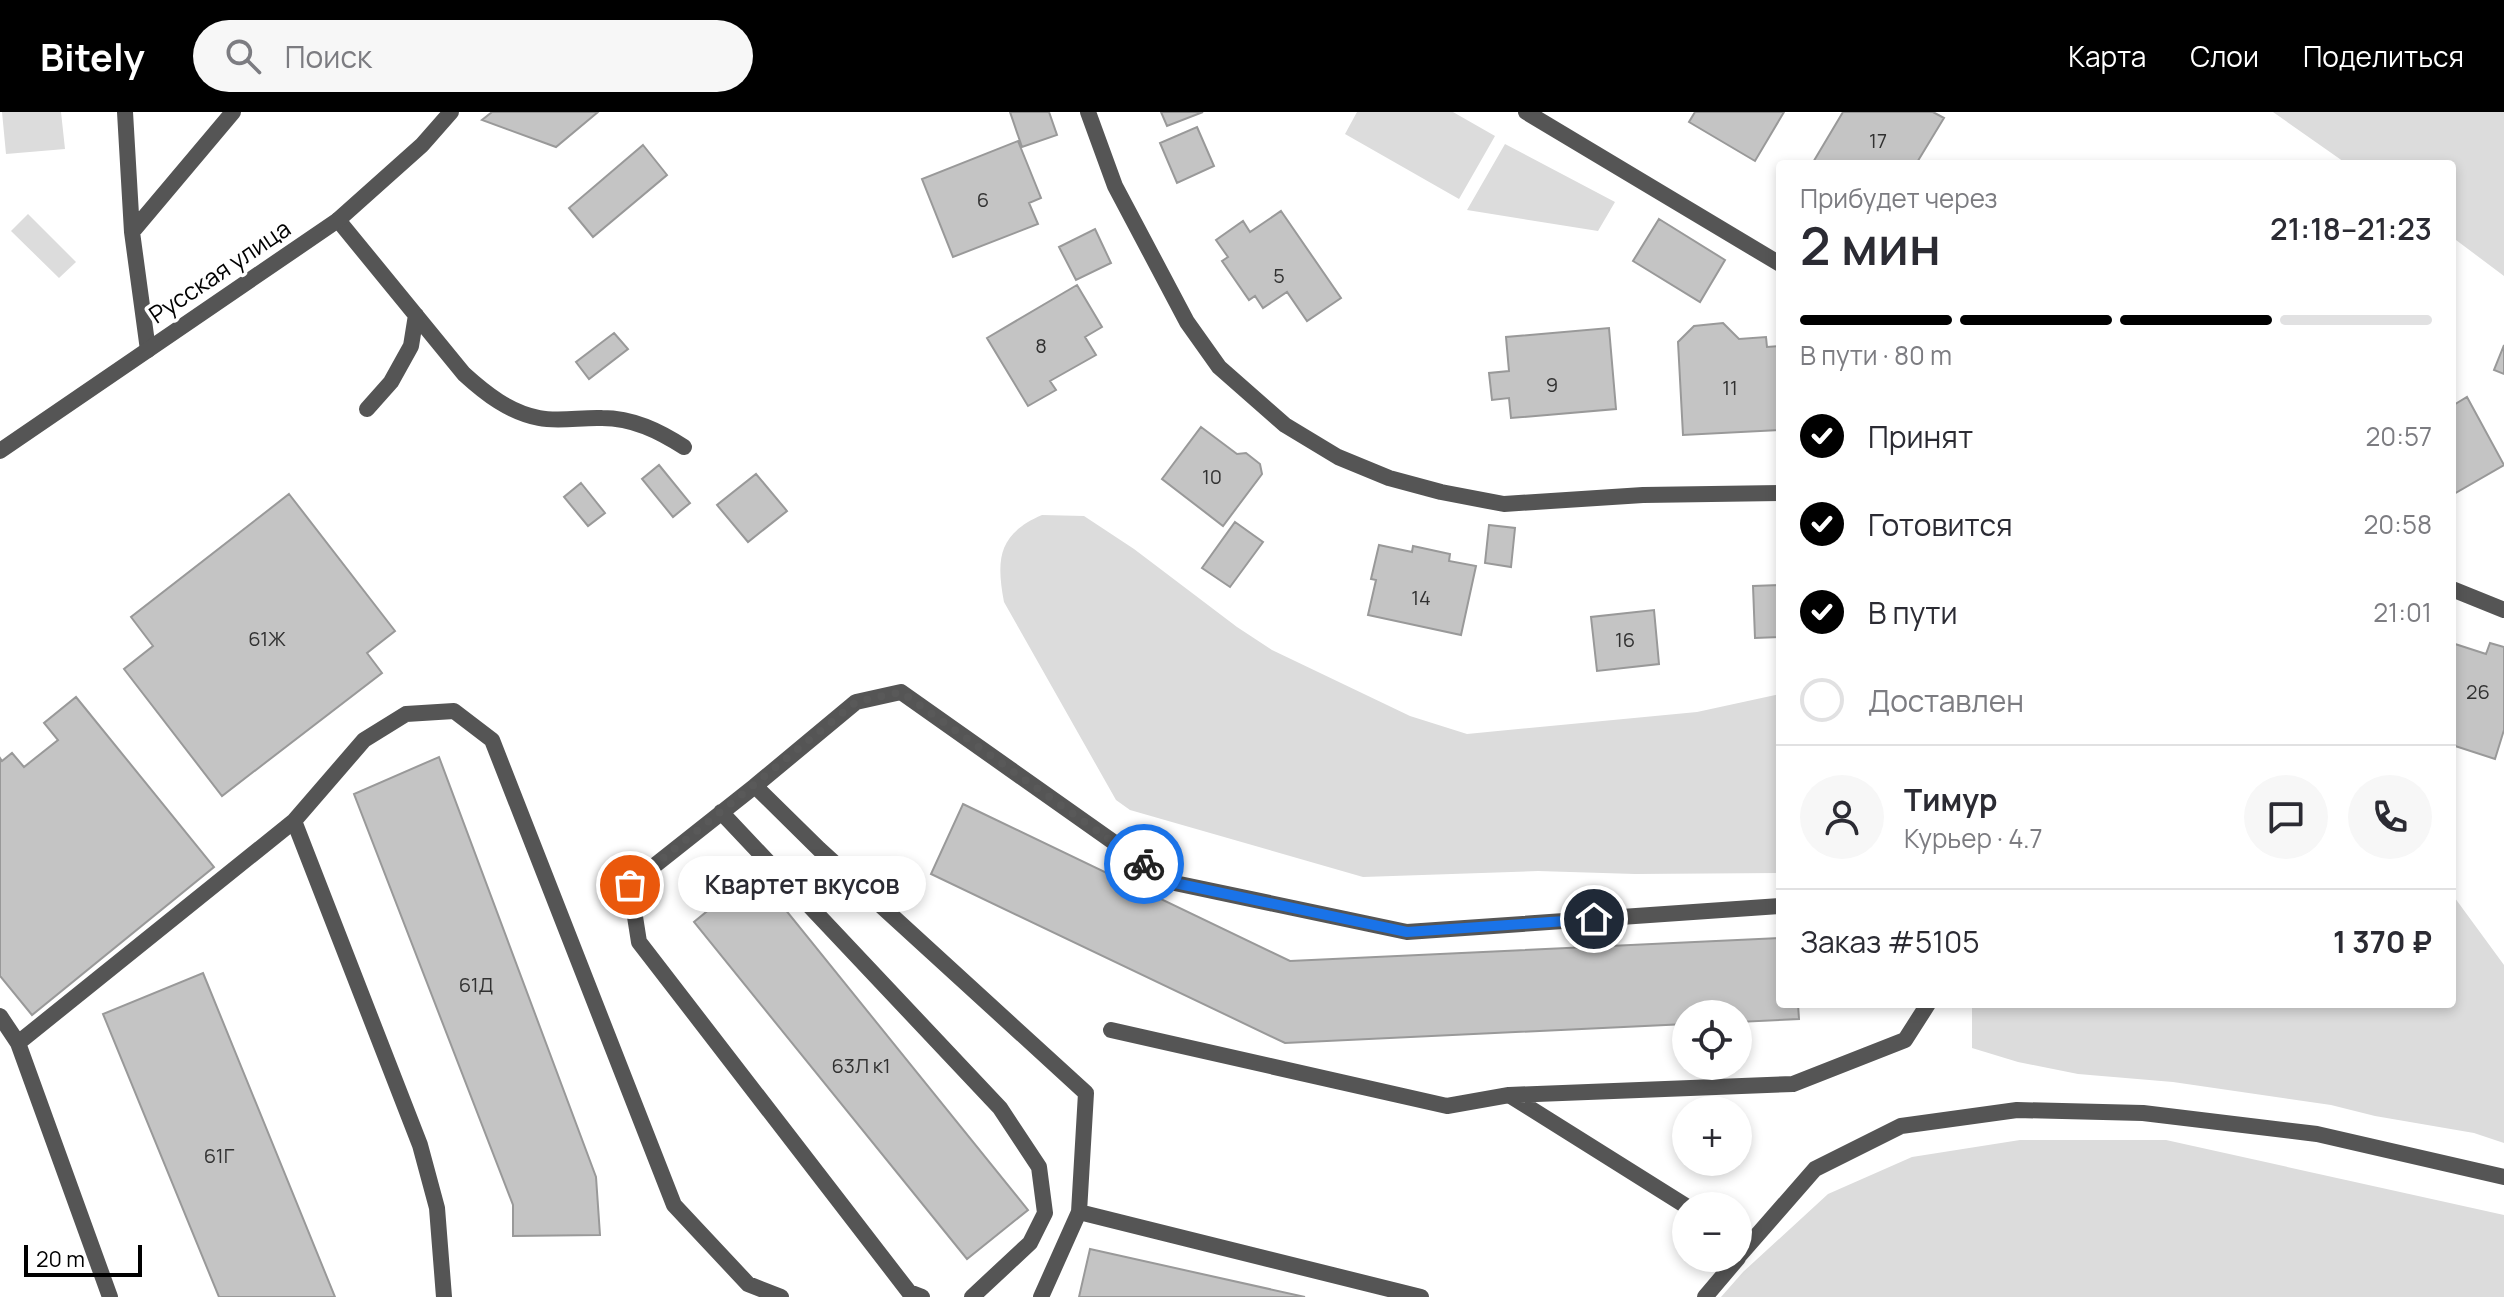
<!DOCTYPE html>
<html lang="ru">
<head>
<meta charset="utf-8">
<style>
  :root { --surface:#fff; --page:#f7f7f7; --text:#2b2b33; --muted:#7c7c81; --line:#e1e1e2; --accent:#000 }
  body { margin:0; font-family:Manrope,sans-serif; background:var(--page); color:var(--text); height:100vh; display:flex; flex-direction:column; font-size:30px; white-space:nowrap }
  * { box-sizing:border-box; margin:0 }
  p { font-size:26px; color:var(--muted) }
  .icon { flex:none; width:44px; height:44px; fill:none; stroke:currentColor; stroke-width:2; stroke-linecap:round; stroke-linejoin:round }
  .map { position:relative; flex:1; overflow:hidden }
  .panel { position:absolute; left:1776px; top:48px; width:680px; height:848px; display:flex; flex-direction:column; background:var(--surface); border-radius:8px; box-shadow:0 4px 12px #0003 }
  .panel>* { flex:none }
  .fabs { position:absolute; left:1672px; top:888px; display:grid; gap:16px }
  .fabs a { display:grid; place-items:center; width:80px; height:80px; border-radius:50%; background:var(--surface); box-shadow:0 4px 12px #0003; font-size:40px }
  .scale { position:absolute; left:24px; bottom:20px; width:118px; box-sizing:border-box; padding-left:8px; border:4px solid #000; border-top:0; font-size:22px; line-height:28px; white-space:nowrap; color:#000; -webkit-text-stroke:6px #fff; paint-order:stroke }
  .pin { position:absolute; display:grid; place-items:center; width:68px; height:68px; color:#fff; margin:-34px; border:4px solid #fff; border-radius:50%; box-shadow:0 2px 8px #0007 }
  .courier { position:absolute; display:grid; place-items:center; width:80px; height:80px; margin:-40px; border:6px solid #1a73e8; border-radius:50%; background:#fff; color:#222; box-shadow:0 2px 10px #0007 }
  .bubble { position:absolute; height:56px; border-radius:28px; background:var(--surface); box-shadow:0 4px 12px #0003; font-size:26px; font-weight:600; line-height:56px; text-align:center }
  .head em { font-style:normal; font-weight:600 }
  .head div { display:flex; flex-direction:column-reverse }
  .head { display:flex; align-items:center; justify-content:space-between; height:136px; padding:0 24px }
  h1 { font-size:52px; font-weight:600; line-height:60px }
  .bar { display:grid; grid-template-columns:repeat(4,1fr); gap:12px 8px; align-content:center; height:96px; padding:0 24px }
  .bar i { height:10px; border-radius:6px; background:var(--line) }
  .bar .active { background:var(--accent) }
  .bar p { grid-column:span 4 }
  .line { display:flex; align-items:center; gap:20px; padding:0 24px; border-top:2px solid var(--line) }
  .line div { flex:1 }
  .round { display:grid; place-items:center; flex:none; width:84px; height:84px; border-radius:42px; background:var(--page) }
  ol { padding:0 24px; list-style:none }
  li { display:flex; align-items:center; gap:24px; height:88px }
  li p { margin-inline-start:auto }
  li .icon { padding:8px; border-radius:50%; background:var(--accent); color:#fff; stroke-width:4 }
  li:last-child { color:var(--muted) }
  li i { width:44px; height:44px; border:4px solid var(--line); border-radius:50% }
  header { display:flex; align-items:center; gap:48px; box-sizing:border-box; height:112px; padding:0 40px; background:var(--accent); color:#fff }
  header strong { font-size:38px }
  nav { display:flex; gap:44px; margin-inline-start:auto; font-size:28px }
  .search { width:560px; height:72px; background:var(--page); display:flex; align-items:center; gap:20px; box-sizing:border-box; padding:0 28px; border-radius:44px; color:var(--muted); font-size:30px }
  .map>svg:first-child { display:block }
</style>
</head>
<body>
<header>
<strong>Bitely</strong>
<div class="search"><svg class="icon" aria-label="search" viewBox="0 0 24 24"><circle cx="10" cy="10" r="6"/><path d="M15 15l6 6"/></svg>Поиск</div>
<nav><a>Карта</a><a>Слои</a><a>Поделиться</a></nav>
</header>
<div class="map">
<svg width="2504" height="1185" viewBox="0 0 2504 1185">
  <rect width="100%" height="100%" fill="#fff"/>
  <!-- green -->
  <path fill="#dcdcdc" d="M 2,0 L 61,0 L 65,37 L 6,42 Z
    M 1357,0 L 1453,0 L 1495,24 L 1459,87 L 1345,22 Z
    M 2273,0 L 2504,0 L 2504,164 L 2452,125 L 2452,52 L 2347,52 Z
    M 1505,32 L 1615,90 L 1598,119 L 1467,98 Z
    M 28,102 L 76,150 L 59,166 L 11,119 Z
    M 1042,403 L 1084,404 L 1134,437 L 1237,515 L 1272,538 L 1410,604 L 1467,622 L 1697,600 L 1780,582 L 1780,761 L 1635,762 L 1538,759 L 1363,765 L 1130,698 L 1116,688 L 1004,490 C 996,447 998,422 1042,403 Z
    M 2452,782 L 2504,853 L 2504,1031 L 2474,1021 L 2375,1004 L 2331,993 L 2173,970 L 2078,962 L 2018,950 L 1972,936 L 1972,892 L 2452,892 Z
    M 2020,1028 L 2166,1028 L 2504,1103 L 2504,1185 L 1721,1185 L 1743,1160 L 1828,1082 L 1912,1045 Z"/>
  <!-- building -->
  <path fill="#c4c4c4" stroke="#999" stroke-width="2" d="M 492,0 L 598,0 L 556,35 L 482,8 Z
    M 1010,0 L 1049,0 L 1057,23 L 1022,35 Z
    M 1161,0 L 1203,0 L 1167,14 Z
    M 1695,0 L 1784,0 L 1755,49 L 1689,10 Z
    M 1843,0 L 1933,0 L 1944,6 L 1916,52 L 1812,52 Z
    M 1197,15 L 1214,54 L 1177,71 L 1160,31 Z
    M 1018,29 L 1041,86 L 1029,91 L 1038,112 L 953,145 L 922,67 Z
    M 643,33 L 667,63 L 593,125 L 569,96 Z
    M 1281,99 L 1341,186 L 1307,209 L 1287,180 L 1263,196 L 1255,184 L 1249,188 L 1222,149 L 1228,145 L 1216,128 L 1243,109 L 1250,120 Z
    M 1659,107 L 1725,148 L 1700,190 L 1633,149 Z
    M 1095,117 L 1111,151 L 1076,168 L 1059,135 Z
    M 1077,173 L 1102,215 L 1085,225 L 1096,243 L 1050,269 L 1056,278 L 1028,294 L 987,226 Z
    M 1723,211 L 1739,227 L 1766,225 L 1767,235 L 1780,234 L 1780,318 L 1683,323 L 1678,230 L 1694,214 Z
    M 1609,216 L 1616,297 L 1511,306 L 1509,286 L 1492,288 L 1489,261 L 1509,259 L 1506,225 Z
    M 614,221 L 628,237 L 589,267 L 576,250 Z
    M 2504,233 L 2504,262 L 2494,258 Z
    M 2467,285 L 2504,353 L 2452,383 L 2452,294 Z
    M 1201,315 L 1237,342 L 1246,341 L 1260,352 L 1262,362 L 1223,414 L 1162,367 Z
    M 659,353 L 690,391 L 673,405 L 642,367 Z
    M 756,362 L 787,399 L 748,430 L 717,393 Z
    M 581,371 L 605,401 L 588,414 L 564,385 Z
    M 289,382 L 395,519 L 367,541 L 382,561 L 222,684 L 124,557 L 153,534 L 131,505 Z
    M 1235,410 L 1263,430 L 1230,475 L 1202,456 Z
    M 1489,413 L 1515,416 L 1511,455 L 1485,451 Z
    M 1379,433 L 1412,440 L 1413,434 L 1450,442 L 1449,449 L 1476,454 L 1461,523 L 1368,503 L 1376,468 L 1371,467 Z
    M 1780,473 L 1780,525 L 1755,526 L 1753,474 Z
    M 1654,498 L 1659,552 L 1597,559 L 1591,505 Z
    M 2452,531 L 2486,542 L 2490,531 L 2504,535 L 2504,618 L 2495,647 L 2452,633 Z
    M 76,585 L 214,755 L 32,903 L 0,864 L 0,646 L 2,649 L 12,641 L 24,655 L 58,628 L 44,611 Z
    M 439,645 L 596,1065 L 600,1123 L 513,1124 L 513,1093 L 354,682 Z
    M 963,692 L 1290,849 L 1780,826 L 1780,892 L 1798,892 L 1799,907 L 1738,910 L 1738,902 L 1686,902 L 1686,912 L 1285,931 L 931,762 Z
    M 755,760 L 1028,1098 L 967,1147 L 694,810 Z
    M 203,861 L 335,1185 L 219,1185 L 103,902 Z
    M 1090,1137 L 1305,1185 L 1079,1185 Z"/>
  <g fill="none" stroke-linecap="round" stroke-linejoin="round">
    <!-- lane -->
    <path stroke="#555" stroke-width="16" d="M 125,0 L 132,120 L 148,238
      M 1088,0 L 1115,74 L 1187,210 L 1219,255 L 1285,313 L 1338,345 L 1389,366 L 1441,380 L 1504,392 L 1643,383 L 1780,381
      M 338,108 L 464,262 C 486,282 509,300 539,306 C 559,310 582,305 602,306 C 633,306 659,319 684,335
      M 132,120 L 233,0
      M 367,297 L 391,270 L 411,234 L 416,203
      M 755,674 L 856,590 L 901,580 L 1170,770 L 1407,820 L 1780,794
      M 721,700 L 1000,996 L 1039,1055 L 1045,1101 L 1030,1131 L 972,1185
      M 294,709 L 420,1033 L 437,1096 L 444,1185
      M 0,904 L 18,931 L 294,709 L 364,628 L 406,602 L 454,599 L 492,628 L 674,1093 L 748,1172 L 781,1185
      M 1111,918 L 1447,994 L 1509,983 L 1686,1094
      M 18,931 L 110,1185
      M 1509,983 L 1793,972 L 1905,928 L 1928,892
      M 1079,1100 L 1421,1185
      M 1738,1145 L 1815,1057 L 1901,1014 L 2017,998 L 2143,1001 L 2317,1022 L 2504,1065
      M 922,1185 L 909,1180 L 639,830 L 630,773 L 755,674 L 819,737 L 1086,981 L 1079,1100 L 1041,1185
      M 1705,1185 L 1738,1146"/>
    <!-- street -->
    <path stroke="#555" stroke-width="16" d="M 1526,0 L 1780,152
      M 0,339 L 338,108 L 422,33 L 451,0
      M 2452,477 L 2504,498"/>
  </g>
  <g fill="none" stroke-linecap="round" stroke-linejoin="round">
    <!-- done -->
    <path stroke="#595959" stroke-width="8" stroke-dasharray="0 14.4" d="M 630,773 L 856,590 L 901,580 L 1144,752"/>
    <!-- route -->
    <path stroke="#1a73e8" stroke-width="10" d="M 1144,752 L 1170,770 L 1407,820 L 1594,807"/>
  </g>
  <g text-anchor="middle" stroke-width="7" stroke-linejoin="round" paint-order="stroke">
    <!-- number labels -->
    <g font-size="20" fill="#313131">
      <text x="1878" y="36">17</text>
      <text x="983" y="95">6</text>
      <text x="1279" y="171">5</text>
      <text x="1041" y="241">8</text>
      <text x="1552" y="280">9</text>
      <text x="1730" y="283">11</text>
      <text x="1212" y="372">10</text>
      <text x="1421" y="493">14</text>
      <text x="267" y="534">61Ж</text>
      <text x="1625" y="535">16</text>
      <text x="2478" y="587">26</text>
      <text x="476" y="880">61Д</text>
      <text x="861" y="961">63Л к1</text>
      <text x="219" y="1051">61Г</text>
    </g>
    <!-- street labels -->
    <g font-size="24" fill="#000" stroke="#fff">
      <text transform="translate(220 160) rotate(-34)" y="8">Русская улица</text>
    </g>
  </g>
</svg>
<div class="fabs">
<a><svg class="icon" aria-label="locate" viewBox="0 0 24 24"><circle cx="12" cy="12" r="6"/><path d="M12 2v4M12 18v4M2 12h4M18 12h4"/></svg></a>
<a>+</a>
<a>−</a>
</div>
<div class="scale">20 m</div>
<div class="pin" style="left:630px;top:773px;background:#ea580c"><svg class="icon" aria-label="bag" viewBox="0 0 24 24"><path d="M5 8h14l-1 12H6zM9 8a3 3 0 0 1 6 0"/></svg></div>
<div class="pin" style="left:1594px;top:807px;background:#1f2937"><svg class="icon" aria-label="home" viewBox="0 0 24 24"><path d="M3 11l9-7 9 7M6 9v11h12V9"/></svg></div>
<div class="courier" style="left:1144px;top:752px"><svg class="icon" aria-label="bike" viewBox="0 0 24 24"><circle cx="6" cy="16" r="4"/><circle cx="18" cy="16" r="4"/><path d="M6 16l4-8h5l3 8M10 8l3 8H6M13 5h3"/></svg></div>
<div class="bubble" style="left:678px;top:744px;width:248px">Квартет вкусов</div>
<section class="panel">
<div class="head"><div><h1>2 мин</h1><p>Прибудет через</p></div><em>21:18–21:23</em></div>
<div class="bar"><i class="active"></i><i class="active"></i><i class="active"></i><i></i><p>В пути · 80 m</p></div>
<ol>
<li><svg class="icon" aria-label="check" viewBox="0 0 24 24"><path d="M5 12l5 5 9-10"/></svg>Принят<p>20:57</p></li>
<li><svg class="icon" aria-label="check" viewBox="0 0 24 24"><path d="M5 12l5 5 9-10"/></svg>Готовится<p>20:58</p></li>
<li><svg class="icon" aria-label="check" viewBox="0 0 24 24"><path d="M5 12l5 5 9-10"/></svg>В пути<p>21:01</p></li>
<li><i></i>Доставлен</li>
</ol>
<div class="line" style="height:144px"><a class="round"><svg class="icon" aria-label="person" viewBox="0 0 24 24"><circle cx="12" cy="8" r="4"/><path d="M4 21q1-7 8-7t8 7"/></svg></a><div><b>Тимур</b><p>Курьер · 4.7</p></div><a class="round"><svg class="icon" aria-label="chat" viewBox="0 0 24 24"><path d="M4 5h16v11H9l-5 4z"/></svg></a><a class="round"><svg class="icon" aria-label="phone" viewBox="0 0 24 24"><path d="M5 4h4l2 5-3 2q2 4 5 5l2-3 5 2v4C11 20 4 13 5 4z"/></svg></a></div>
<div class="line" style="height:104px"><div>Заказ #5105</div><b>1 370 ₽</b></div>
</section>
</div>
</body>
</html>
